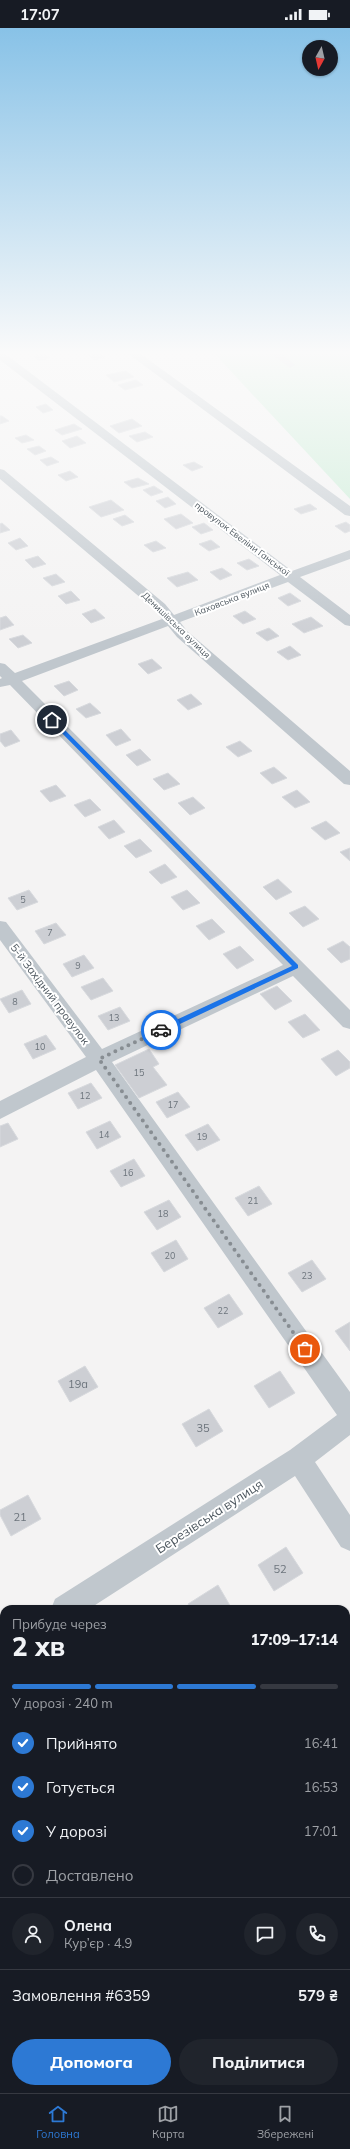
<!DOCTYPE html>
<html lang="uk">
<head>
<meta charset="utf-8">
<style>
  :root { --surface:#171b24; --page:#20242c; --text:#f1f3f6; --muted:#9ea1a6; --line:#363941; --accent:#2d79d4 }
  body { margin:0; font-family:Mulish,sans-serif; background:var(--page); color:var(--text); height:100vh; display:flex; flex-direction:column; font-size:15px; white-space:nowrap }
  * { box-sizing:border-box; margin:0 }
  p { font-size:13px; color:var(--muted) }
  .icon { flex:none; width:22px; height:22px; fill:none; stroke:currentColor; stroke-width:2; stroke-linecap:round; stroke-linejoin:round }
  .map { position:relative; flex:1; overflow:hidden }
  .sheet { position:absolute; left:0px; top:1577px; width:350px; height:488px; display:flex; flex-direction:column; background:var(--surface); border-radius:12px 12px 0 0; box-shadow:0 1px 3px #0004 }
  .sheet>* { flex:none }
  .needle { width:26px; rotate:188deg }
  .controls { position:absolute; left:302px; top:12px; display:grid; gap:8px }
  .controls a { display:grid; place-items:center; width:36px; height:36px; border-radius:50%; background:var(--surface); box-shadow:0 1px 3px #0004; font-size:20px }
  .pin { position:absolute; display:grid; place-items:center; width:34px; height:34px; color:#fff; margin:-17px; border:2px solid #fff; border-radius:50%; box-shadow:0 1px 4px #0007 }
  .courier { position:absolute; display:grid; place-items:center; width:40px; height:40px; margin:-20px; border:3px solid #1a73e8; border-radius:50%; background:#fff; color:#222; box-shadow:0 1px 5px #0007 }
  .headline em { font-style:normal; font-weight:800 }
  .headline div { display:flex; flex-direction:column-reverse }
  .headline { display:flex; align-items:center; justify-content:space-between; height:68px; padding:0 12px }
  h1 { font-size:26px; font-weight:800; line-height:30px }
  .bar { display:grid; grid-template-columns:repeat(4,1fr); gap:6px 4px; align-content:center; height:48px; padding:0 12px }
  .bar i { height:5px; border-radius:3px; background:var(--line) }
  .bar .current { background:var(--accent) }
  .bar p { grid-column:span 4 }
  .line { display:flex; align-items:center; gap:10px; padding:0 12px; border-top:1px solid var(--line) }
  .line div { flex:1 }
  .round { display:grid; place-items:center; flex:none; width:42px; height:42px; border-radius:21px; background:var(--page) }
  ol { padding:0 12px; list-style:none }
  li { display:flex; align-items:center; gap:12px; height:44px }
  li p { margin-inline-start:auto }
  li .icon { padding:4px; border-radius:50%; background:var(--accent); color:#fff; stroke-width:4 }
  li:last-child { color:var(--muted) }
  li i { width:22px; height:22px; border:2px solid var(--line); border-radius:50% }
  .button { display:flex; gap:8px; margin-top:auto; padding:8px 12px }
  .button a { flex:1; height:46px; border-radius:24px; background:var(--accent); color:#fff; font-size:16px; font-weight:800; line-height:46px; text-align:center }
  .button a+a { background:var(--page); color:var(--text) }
  .status { display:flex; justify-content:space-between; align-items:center; height:28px; padding:0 20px; background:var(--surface); direction:ltr }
  .status svg { height:11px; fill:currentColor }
  .tab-bar { display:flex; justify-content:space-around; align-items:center; height:56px; border-top:1px solid var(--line); background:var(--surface); font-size:11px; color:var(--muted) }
  .tab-bar a { display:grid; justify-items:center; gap:2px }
  .tab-bar .current { color:var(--accent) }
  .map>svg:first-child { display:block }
</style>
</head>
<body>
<div class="status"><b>17:07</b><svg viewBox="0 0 49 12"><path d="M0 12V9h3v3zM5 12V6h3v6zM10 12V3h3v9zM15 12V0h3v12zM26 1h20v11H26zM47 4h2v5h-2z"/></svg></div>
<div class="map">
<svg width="350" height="2065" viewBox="0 0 350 2065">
  <rect width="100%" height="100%" fill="#f4f3f3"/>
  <!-- green -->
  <path fill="#c7ecd4" d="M 213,324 L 350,324 L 350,471 Z
    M 350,1901 L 350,2065 L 301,2065 L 302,2061 L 346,2061 L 346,1914 Z"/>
  <!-- building -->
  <path fill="#cdcfd4" stroke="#d7d9dd" d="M 98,324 L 105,329 L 95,332 L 88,327 Z
    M 44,325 L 50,330 L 40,333 L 33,328 Z
    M 126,343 L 134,349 L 114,354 L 106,347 Z
    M 136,352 L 143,357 L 125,362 L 118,357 Z
    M 46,376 L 53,382 L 43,385 L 36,379 Z
    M 0,388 L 2,388 L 9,393 L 0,396 Z
    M 132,391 L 142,398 L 119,405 L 110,398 Z
    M 74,396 L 82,401 L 62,407 L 55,402 Z
    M 145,404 L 153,409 L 137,414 L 129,408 Z
    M 26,407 L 34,412 L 22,415 L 15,410 Z
    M 77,408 L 86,415 L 70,420 L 62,413 Z
    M 39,418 L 46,423 L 35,427 L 27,421 Z
    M 51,429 L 59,434 L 47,438 L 40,432 Z
    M 194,434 L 203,439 L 192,443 L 183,437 Z
    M 70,443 L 78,449 L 66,453 L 58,447 Z
    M 138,450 L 149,456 L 132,460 L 124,454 Z
    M 154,458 L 163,464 L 151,468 L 143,462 Z
    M 168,469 L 176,476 L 165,480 L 156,473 Z
    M 111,472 L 124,482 L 101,489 L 89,479 Z
    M 310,476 L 317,481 L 301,486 L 294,481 Z
    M 181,486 L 193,495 L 176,501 L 164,491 Z
    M 125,487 L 134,494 L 122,498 L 113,491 Z
    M 346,494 L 350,497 L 350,503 L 345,505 L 335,498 Z
    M 2,495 L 10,502 L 0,505 L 0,496 Z
    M 204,495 L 213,502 L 201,506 L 192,499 Z
    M 20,510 L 28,518 L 16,522 L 8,515 Z
    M 211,512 L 220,519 L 209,523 L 199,516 Z
    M 156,513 L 166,520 L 153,524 L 144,517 Z
    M 38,528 L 46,536 L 33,540 L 25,532 Z
    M 249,531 L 259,538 L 247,542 L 237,535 Z
    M 222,540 L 232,547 L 220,552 L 210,544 Z
    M 188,544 L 198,552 L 177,559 L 167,550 Z
    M 56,546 L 65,554 L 52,558 L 43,550 Z
    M 71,563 L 80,572 L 66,576 L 58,568 Z
    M 290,565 L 301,573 L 288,578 L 278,570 Z
    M 95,581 L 105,590 L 91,595 L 82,586 Z
    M 245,583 L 256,591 L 243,596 L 233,588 Z
    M 6,588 L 14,597 L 0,602 L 0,590 Z
    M 311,589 L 323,598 L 304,605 L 292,596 Z
    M 269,600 L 279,608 L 267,613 L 256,605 Z
    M 23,607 L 32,615 L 18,620 L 9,611 Z
    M 290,618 L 301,627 L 288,632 L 277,624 Z
    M 152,631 L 162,640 L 148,646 L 138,636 Z
    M 69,653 L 78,662 L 64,668 L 54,658 Z
    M 191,666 L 202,676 L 188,682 L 177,672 Z
    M 90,675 L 101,685 L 86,690 L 76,681 Z
    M 121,701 L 131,712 L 116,718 L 106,707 Z
    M 11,702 L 20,713 L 5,719 L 0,713 L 0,706 Z
    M 240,713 L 252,723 L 238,729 L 226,719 Z
    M 140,721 L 151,732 L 137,738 L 126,727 Z
    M 274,739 L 287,750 L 272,756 L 260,745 Z
    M 168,745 L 180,756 L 164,762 L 153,751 Z
    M 56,757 L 66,768 L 50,774 L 40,763 Z
    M 297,762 L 310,774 L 295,780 L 282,769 Z
    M 193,769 L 205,780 L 190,787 L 178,775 Z
    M 90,771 L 101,782 L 85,789 L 74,777 Z
    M 114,792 L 125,804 L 109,811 L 98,799 Z
    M 326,793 L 340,805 L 325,812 L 311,800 Z
    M 140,811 L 152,823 L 136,830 L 124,818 Z
    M 350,820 L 350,833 L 340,824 Z
    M 165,836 L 177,849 L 161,856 L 149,844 Z
    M 278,851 L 292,864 L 276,872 L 263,859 Z
    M 29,862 L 38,874 L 17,882 L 8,870 Z
    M 187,862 L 200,875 L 183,882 L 171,869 Z
    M 305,878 L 319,891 L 303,899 L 289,885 Z
    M 212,891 L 225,904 L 209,912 L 196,898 Z
    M 56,895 L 66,907 L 44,916 L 35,903 Z
    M 343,913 L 350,919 L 350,931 L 341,935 L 327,921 Z
    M 240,918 L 254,932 L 237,941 L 223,926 Z
    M 84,927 L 94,940 L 72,949 L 63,936 Z
    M 103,950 L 113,963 L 91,972 L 81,959 Z
    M 277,958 L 292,973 L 275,982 L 260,966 Z
    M 22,962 L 31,976 L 9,985 L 0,971 Z
    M 120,979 L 130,993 L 108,1002 L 98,988 Z
    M 305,986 L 320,1002 L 303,1010 L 288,994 Z
    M 46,1007 L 56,1021 L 33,1031 L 24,1016 Z
    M 149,1021 L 159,1036 L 153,1039 L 167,1057 L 139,1070 L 115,1037 Z
    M 338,1022 L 350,1034 L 350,1040 L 336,1048 L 321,1031 Z
    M 91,1055 L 102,1070 L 78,1081 L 68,1065 Z
    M 178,1064 L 190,1079 L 167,1090 L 156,1074 Z
    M 110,1093 L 121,1109 L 97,1121 L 86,1104 Z
    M 8,1095 L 18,1111 L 0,1119 L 0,1098 Z
    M 208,1096 L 220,1112 L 197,1123 L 185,1107 Z
    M 134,1131 L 145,1148 L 121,1159 L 110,1143 Z
    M 259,1158 L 272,1176 L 248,1188 L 235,1170 Z
    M 169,1172 L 181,1189 L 157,1202 L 144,1184 Z
    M 176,1212 L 188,1231 L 164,1244 L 151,1225 Z
    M 312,1232 L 326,1251 L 302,1264 L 288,1245 Z
    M 229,1266 L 243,1286 L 218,1300 L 204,1280 Z
    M 350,1294 L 350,1323 L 335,1303 Z
    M 85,1338 L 98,1359 L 70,1374 L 58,1353 Z
    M 280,1343 L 295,1365 L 269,1380 L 254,1358 Z
    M 209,1381 L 223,1403 L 196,1419 L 182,1396 Z
    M 28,1467 L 41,1491 L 11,1508 L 0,1487 L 0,1482 Z
    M 286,1519 L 303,1545 L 274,1563 L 258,1537 Z
    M 218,1557 L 232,1581 L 191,1581 L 188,1576 Z
    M 346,1585 L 350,1587 L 350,1621 L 346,1619 Z
    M 4,1700 L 4,1739 L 0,1742 L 0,1702 Z
    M 147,2061 L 192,2061 L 190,2065 L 153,2065 Z"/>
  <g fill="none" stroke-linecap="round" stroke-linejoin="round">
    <!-- minor -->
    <path fill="#c0c7cd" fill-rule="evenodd" d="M 0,324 L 4,325 L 292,543 L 350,522 L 350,531 L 300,549 L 350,587 L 350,598 L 345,597 L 288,554 L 180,594 L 187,603 L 350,743 L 350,757 L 344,756 L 177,609 L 168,598 L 22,653 L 350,982 L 350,1001 L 343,999 L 293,948 L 112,1034 L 350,1364 L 350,1407 L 315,1434 L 350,1487 L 350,1523 L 341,1519 L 295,1448 L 89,1581 L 51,1581 L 55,1571 L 290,1422 L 337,1387 L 96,1042 L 0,1091 L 0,1073 L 86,1029 L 0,912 L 0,893 L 6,894 L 102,1021 L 283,937 L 10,657 L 0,659 L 0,651 L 2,650 L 0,648 L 0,635 L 5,636 L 15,645 L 162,591 L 155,582 L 0,451 L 0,441 L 4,442 L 165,576 L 174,587 L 280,547 L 0,332 Z
      M 126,324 L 138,324 L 350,478 L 350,488 L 345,487 Z
      M 268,324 L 280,324 L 295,337 L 290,340 Z
      M 4,1606 L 4,1635 L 0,1637 L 0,1608 Z
      M 350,1768 L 350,1810 L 346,1812 L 346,1770 Z
      M 255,2061 L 289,2061 L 288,2065 L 254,2065 Z"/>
  </g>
  <!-- sky -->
  <linearGradient id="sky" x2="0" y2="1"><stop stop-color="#88c2e7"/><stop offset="0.53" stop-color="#fafafa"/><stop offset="1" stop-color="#fafafa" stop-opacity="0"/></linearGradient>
  <rect width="350" height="613" fill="url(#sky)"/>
  <!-- route -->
  <path fill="#1a73e8" d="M 50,691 L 54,691 L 298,937 L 298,940 L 163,1004 L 159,1004 L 159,1000 L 292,938 L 50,693 Z"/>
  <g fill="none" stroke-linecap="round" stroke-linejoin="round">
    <!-- done -->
    <path stroke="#878d92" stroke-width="4" stroke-dasharray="0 7.2" d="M 161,1002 L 99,1031 L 305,1321"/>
  </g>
  <g text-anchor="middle" stroke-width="4" stroke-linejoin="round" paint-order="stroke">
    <!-- far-street labels -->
    <g font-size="9" fill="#4c565e" stroke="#fff">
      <text transform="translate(242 511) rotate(37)" y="3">провулок Евеліни Ганської</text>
      <text transform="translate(232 571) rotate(-21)" y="3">Каховська вулиця</text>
      <text transform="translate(176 597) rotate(44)" y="3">Денишівська вулиця</text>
    </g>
    <!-- number labels -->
    <g font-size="9" fill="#6c747c">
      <text x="23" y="875">5</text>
      <text x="50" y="908">7</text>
      <text x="78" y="941">9</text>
      <text x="15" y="977">8</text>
      <text x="114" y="993">13</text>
      <text x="40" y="1022">10</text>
      <text x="139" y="1048">15</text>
      <text x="85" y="1071">12</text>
      <text x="173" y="1080">17</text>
      <text x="104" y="1110">14</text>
      <text x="202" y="1112">19</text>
      <text x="128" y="1148">16</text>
      <text x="253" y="1176">21</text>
      <text x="163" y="1189">18</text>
      <text x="170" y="1231">20</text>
      <text x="307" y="1251">23</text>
      <text x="223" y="1286">22</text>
    </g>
    <!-- street labels -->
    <g font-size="11" fill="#4c565e" stroke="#fff">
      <text transform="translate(50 966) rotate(53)" y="4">5-й Західний провулок</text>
    </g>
    <!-- near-number labels -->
    <g font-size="11" fill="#6c747c">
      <text x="78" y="1360">19а</text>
      <text x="203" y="1404">35</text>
      <text x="20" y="1493">21</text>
      <text x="280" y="1545">52</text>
    </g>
    <!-- near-street labels -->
    <g font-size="13" fill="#4c565e" stroke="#fff">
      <text transform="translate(209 1488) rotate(-33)" y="5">Березівська вулиця</text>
    </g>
  </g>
</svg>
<div class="controls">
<a><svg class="needle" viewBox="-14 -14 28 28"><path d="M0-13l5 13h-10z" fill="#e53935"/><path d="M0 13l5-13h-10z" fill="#9ea1a6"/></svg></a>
</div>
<div class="pin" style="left:305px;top:1321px;background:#ea580c"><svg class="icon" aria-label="bag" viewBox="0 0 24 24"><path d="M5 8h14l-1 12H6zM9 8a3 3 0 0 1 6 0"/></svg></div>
<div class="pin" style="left:52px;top:692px;background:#1f2937"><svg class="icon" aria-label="home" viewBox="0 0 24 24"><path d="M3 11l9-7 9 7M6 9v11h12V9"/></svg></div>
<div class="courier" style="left:161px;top:1002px"><svg class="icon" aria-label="car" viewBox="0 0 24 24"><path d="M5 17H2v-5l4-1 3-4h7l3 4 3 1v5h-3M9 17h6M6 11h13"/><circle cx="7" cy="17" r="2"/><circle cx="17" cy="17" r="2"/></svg></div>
<section class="sheet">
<div class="headline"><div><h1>2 хв</h1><p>Прибуде через</p></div><em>17:09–17:14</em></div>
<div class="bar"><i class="current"></i><i class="current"></i><i class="current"></i><i></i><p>У дорозі · 240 m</p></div>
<ol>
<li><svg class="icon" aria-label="check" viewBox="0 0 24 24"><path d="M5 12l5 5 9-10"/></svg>Прийнято<p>16:41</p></li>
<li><svg class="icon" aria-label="check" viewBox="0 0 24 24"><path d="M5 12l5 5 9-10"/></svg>Готується<p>16:53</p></li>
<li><svg class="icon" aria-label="check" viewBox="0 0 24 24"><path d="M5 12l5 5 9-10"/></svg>У дорозі<p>17:01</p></li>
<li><i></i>Доставлено</li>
</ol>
<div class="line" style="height:72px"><a class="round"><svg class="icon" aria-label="person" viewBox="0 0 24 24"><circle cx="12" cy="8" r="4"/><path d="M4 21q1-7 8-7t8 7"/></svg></a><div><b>Олена</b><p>Кур’єр · 4.9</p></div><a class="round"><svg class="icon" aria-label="chat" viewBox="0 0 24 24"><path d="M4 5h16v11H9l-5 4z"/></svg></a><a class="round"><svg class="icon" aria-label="phone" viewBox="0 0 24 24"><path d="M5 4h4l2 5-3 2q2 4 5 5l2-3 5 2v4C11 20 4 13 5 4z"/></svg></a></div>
<div class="line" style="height:52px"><div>Замовлення #6359</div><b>579 ₴</b></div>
<div class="button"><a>Допомога</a><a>Поділитися</a></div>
</section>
</div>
<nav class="tab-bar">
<a class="current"><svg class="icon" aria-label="home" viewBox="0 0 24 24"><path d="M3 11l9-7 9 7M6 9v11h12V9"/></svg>Головна</a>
<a><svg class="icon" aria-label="map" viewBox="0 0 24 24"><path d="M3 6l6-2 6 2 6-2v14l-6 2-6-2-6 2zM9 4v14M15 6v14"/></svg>Карта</a>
<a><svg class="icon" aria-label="saved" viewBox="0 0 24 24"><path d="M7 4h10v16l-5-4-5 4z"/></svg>Збережені</a>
</nav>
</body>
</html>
